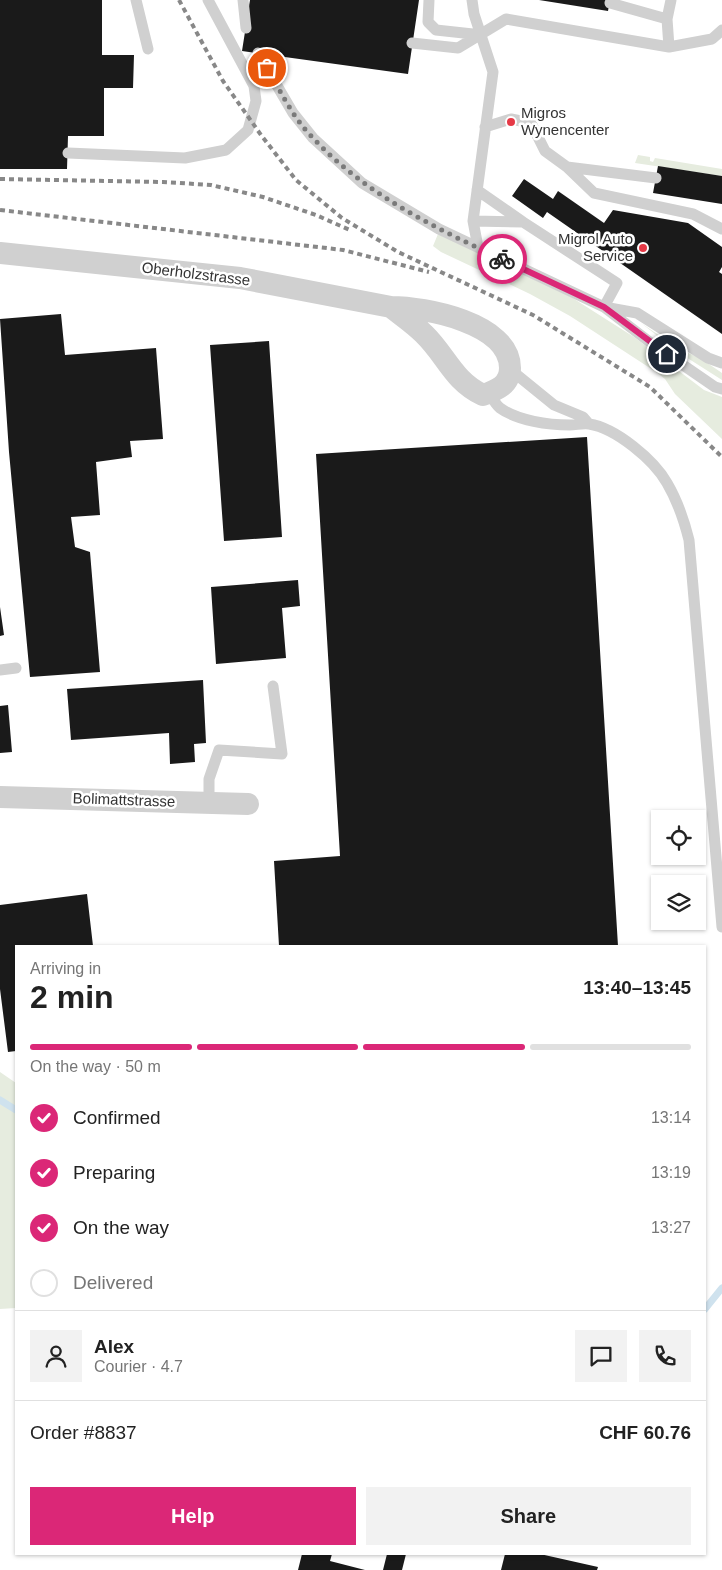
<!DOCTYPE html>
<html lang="en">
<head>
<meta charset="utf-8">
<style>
  :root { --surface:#fff; --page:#f2f2f2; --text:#222; --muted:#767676; --line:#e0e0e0; --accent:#db2777 }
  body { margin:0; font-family:Helvetica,sans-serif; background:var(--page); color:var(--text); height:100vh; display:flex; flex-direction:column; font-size:19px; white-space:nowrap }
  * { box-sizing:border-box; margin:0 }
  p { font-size:16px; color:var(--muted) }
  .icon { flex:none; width:28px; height:28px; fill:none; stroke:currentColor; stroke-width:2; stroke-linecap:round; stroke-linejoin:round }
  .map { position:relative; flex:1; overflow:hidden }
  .drawer { position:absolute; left:15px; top:945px; width:691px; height:610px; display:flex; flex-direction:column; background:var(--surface); border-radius:0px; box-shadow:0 1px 4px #0004 }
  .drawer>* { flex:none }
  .tools { position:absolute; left:651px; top:810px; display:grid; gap:10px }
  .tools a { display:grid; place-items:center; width:55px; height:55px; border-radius:0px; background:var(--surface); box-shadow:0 1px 4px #0004; font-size:25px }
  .pin { position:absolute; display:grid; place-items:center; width:42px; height:42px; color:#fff; margin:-21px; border:2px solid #fff; border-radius:50%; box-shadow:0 1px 5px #0007 }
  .courier { position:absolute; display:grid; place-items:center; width:50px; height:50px; margin:-25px; border:4px solid #db2777; border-radius:50%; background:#fff; color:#222; box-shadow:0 1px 6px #0007 }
  .overview em { font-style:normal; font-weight:800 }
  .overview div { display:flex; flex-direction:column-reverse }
  .overview { display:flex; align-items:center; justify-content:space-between; height:85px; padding:0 15px }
  h1 { font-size:32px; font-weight:800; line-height:38px }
  .bar { display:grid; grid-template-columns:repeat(4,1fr); gap:8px 5px; align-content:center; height:60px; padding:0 15px }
  .bar i { height:6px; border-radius:4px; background:var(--line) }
  .bar .selected { background:var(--accent) }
  .bar p { grid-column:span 4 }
  .line { display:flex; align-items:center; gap:12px; padding:0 15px; border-top:1px solid var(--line) }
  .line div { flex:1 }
  .round { display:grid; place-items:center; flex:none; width:52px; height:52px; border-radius:0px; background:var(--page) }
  ol { padding:0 15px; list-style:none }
  li { display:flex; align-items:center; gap:15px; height:55px }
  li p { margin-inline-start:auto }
  li .icon { padding:5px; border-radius:50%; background:var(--accent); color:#fff; stroke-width:4 }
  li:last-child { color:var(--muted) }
  li i { width:28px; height:28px; border:2px solid var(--line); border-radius:50% }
  .action { display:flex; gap:10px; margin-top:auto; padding:10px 15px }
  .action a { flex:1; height:58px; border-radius:0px; background:var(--accent); color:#fff; font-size:20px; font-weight:800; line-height:58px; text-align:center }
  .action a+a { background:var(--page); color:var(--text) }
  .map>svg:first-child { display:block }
</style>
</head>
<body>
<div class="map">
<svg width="722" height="1570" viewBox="0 0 722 1570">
  <rect width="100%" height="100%" fill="#fff"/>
  <!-- green -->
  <path fill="#e6ecdf" d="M 638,155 L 650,157 L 650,161 L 653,162 L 655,158 L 722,169 L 722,176 L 635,163 Z
    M 438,234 L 571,297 L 634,337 L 704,390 L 722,397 L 722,439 L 675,394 L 665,379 L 656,372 L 570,316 L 530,294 L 441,252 L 433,246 Z
    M 641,323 L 679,349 L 700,358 L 722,373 L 722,380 L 678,352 Z
    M 0,1072 L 16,1083 L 16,1308 L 0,1309 Z"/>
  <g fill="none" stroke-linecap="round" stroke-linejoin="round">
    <!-- stream -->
    <path stroke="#cfe2ee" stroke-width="7" d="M 0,1100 L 16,1110
      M 705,1309 L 722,1288"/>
  </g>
  <!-- building -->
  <path fill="#1a1a1a" d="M 0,0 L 102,0 L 102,55 L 134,55 L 133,88 L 104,88 L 104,136 L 68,136 L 67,169 L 0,169 Z
    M 250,0 L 419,0 L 408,74 L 242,51 Z
    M 539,0 L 610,0 L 608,11 Z
    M 658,166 L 722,176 L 722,204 L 653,193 Z
    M 524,179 L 553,199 L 558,191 L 604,223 L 613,210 L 688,223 L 722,247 L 722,267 L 719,272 L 722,274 L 722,334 L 547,212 L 543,218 L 512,196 Z
    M 61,314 L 65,355 L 156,348 L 163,439 L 130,441 L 132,457 L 96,462 L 100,515 L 71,517 L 75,547 L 90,552 L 100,672 L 30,677 L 9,452 L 0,319 Z
    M 269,341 L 282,537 L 224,541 L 210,345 Z
    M 587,437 L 618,946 L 279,946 L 274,861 L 340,856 L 316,454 Z
    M 298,580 L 300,606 L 282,608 L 286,658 L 216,664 L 211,587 Z
    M 0,607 L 4,635 L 0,636 Z
    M 203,680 L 206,743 L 194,744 L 195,762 L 170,764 L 169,733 L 71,740 L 67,689 Z
    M 8,705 L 12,752 L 0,753 L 0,706 Z
    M 87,894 L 93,946 L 16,946 L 16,1051 L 8,1052 L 0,989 L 0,905 Z
    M 302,1554 L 332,1554 L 330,1561 L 365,1570 L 298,1570 Z
    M 387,1554 L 406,1554 L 402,1570 L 383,1570 Z
    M 505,1554 L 540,1554 L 598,1567 L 597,1570 L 501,1570 Z"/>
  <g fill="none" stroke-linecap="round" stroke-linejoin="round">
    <!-- lane -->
    <path stroke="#d0d0d0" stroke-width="11" d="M 136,0 L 148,49
      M 243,0 L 246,28
      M 429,0 L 428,22 L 436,30 L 482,35
      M 472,0 L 474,14 L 493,72 L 473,221 L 478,247
      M 671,0 L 667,19 L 669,47 L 712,39 L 722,30
      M 610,3 L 667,19
      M 412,43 L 458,48 L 506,19 L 669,47
      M 258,53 L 293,113 L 313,138 L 362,183 L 439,229 L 604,307 L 651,343 L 715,387 L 722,389
      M 485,127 L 511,119 L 531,123 L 545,151 L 567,167 L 656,178
      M 68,153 L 185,158 L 226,150 L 248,130 L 256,101 L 254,86 L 208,0
      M 567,167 L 594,193 L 693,214 L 722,229
      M 477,190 L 523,222
      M 473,221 L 523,222 L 617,283 L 604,307 L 637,313 L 708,358 L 722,363
      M 511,370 L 554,405 L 583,417 L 589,424
      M 489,393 C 492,398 496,405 500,408 C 518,421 549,425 570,425 C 576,425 583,423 589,424 C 616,428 654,460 667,483 C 677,500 684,520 689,540 L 722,927
      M 0,670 L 16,668
      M 209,803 L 209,779 L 219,750 L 282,754 L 273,686"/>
    <!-- street -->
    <path stroke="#d0d0d0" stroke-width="22" d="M 0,253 L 240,278 L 391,307 C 425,307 510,323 510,368 C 510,385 497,390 483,395 C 453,381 446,355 424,334 C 414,324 402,316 391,307
      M 0,797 L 248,804"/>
    <!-- rail -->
    <path stroke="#888" stroke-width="4" stroke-dasharray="5 4" stroke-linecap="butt" d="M 179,0 L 223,81 L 261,135 L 296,180 L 342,218 L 398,252 L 533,315 L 650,387 L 722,457
      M 0,179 L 163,182 L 211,185 L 263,197 L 316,215 L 352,231
      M 0,210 L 343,250 L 429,272"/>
  </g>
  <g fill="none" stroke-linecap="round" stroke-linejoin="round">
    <!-- done -->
    <path stroke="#7a7a7a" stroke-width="5" stroke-dasharray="0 9" d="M 267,68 C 281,92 293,118 313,138 C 364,193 434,228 502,259"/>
    <!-- route -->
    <path stroke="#db2777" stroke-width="6" d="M 502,259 L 604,307 L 667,354"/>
  </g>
  <!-- markers -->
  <g fill="#e63946" stroke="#fff" stroke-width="2">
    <circle cx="511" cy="122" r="5"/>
    <circle cx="643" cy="248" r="5"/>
  </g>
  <g text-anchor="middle" stroke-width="5" stroke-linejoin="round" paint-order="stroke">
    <!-- poi labels -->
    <g font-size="15" fill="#333" stroke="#fff" text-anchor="start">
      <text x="521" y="118">Migros<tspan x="521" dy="17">Wynencenter</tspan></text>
      <text x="633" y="244" text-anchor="end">Migrol Auto<tspan x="633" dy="17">Service</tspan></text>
    </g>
    <!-- street labels -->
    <g font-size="15" fill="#333" stroke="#fff">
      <text transform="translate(196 274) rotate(7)" y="5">Oberholzstrasse</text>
      <text transform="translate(124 800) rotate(2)" y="5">Bolimattstrasse</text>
    </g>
  </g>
</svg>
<div class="tools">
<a><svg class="icon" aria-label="locate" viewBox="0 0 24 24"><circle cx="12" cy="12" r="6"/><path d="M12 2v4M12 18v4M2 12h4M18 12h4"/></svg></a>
<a><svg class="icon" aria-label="layers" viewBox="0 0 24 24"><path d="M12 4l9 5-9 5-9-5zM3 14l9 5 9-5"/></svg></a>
</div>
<div class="pin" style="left:267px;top:68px;background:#ea580c"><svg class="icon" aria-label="bag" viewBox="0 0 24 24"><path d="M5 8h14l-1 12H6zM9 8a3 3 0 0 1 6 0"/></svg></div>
<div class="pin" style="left:667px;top:354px;background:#1f2937"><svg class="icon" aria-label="home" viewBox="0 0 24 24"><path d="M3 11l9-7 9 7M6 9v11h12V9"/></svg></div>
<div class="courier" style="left:502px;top:259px"><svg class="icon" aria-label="bike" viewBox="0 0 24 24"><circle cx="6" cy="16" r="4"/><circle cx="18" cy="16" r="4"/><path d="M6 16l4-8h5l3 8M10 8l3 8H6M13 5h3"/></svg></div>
<section class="drawer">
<div class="overview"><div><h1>2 min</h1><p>Arriving in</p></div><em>13:40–13:45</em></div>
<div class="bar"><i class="selected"></i><i class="selected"></i><i class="selected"></i><i></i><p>On the way · 50 m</p></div>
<ol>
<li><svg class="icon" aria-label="check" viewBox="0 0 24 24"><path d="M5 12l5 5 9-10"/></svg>Confirmed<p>13:14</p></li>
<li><svg class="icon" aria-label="check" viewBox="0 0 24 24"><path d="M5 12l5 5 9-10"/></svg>Preparing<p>13:19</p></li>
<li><svg class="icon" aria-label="check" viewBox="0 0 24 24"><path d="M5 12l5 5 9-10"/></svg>On the way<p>13:27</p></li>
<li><i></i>Delivered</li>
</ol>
<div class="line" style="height:90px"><a class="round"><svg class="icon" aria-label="person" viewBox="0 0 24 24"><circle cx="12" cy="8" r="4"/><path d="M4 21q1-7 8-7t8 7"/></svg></a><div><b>Alex</b><p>Courier · 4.7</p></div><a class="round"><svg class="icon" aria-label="chat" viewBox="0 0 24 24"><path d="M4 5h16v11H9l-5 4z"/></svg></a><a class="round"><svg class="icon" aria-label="phone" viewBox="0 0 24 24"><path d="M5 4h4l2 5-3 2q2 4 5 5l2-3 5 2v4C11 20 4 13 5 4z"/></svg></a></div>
<div class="line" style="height:65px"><div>Order #8837</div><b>CHF 60.76</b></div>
<div class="action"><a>Help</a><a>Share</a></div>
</section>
</div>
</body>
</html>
